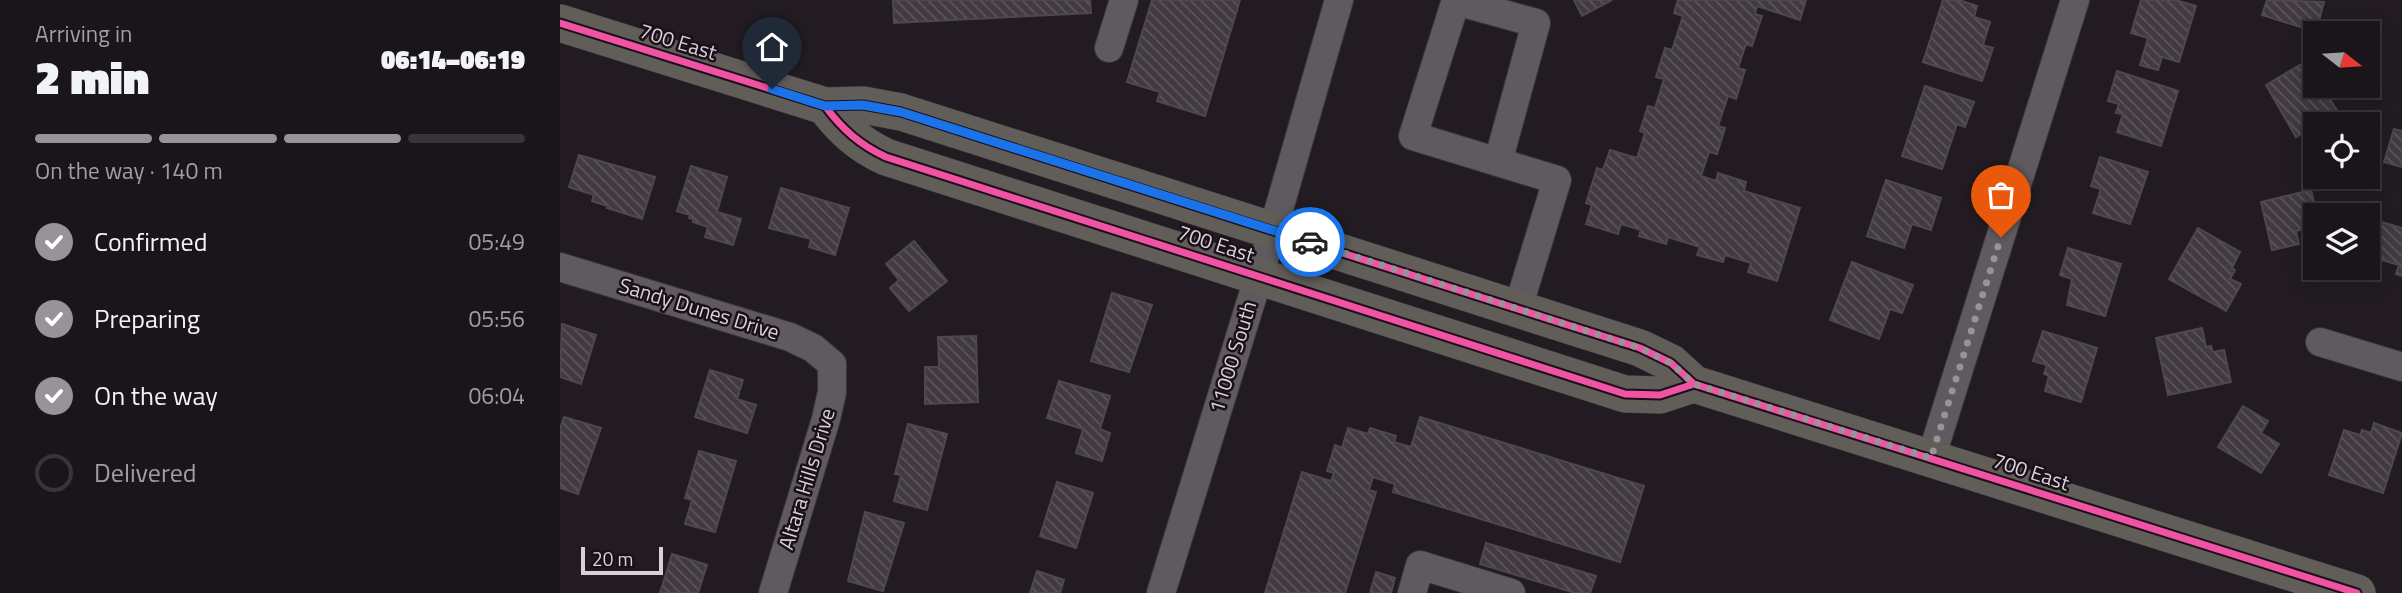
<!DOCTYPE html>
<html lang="en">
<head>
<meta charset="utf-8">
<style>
  :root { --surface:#1a151a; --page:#231e23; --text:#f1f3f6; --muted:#9f9fa2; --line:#383439; --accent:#999298 }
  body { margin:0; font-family:"Titillium Web",sans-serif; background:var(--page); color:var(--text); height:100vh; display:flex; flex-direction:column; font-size:26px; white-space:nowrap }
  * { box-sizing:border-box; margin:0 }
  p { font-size:23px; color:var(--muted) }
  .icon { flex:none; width:38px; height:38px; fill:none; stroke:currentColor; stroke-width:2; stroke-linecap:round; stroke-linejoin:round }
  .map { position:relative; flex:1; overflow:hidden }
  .drawer { display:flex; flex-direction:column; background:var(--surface); width:560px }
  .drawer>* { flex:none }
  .needle { width:46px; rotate:107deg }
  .tools { position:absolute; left:1743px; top:21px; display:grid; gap:14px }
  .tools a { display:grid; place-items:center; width:77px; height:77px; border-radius:0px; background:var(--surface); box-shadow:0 4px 18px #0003,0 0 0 2px var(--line); font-size:35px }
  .scale { position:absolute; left:21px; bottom:18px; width:82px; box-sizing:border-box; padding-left:7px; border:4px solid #d9d1d8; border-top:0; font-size:19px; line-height:24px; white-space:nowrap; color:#d9d1d8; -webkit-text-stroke:5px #1b101a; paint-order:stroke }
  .pin { position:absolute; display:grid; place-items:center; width:60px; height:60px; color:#fff; margin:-72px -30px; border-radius:50% 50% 50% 0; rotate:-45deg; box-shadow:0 0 7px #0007 }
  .pin .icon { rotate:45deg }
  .courier { position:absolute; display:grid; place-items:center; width:70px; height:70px; margin:-35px; border:5px solid #1a73e8; border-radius:50%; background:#fff; color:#222; box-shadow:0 2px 9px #0007 }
  .headline em { font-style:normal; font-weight:800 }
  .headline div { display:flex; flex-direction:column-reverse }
  .headline { display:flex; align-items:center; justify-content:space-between; height:119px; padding:0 35px }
  h1 { font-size:46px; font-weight:800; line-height:52px }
  .bar { display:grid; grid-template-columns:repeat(4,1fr); gap:10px 7px; align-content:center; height:84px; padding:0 35px }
  .bar i { height:9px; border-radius:5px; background:var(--line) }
  .bar .active { background:var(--accent) }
  .bar p { grid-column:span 4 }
  ol { padding:0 35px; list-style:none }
  li { display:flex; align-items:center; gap:21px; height:77px }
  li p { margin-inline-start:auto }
  li .icon { padding:7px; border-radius:50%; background:var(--accent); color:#fff; stroke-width:4 }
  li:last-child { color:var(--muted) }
  li i { width:38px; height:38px; border:4px solid var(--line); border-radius:50% }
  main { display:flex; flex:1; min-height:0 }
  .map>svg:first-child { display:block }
</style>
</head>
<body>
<main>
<section class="drawer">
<div class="headline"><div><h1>2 min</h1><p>Arriving in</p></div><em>06:14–06:19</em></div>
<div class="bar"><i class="active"></i><i class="active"></i><i class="active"></i><i></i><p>On the way · 140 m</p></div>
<ol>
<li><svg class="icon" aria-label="check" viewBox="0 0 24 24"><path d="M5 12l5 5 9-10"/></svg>Confirmed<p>05:49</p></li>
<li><svg class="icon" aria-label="check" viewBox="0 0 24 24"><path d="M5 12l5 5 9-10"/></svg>Preparing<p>05:56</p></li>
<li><svg class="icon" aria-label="check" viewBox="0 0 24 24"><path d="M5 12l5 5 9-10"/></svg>On the way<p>06:04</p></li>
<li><i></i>Delivered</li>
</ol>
</section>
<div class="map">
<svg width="1842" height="593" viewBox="0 0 1842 593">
  <defs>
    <pattern id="building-back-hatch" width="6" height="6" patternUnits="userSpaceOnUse" patternTransform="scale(1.75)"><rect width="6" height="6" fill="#413b40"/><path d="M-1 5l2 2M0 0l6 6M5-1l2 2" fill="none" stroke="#5c565b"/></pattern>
  </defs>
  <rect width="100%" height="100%" fill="#221c22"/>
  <!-- building -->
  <path fill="url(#building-back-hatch)" stroke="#4e484d" stroke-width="2" d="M 333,0 L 530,0 L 531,13 L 334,23 Z
    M 592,0 L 680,0 L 645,116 L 597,101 L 600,92 L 567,82 Z
    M 1014,0 L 1052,0 L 1022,16 Z
    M 1118,0 L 1246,0 L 1240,20 L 1197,6 L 1195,14 L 1202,16 L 1192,46 L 1186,44 L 1178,68 L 1185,70 L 1176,99 L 1168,96 L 1158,126 L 1165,128 L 1157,154 L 1149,152 L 1141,176 L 1156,181 L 1158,173 L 1186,182 L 1184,191 L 1240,208 L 1217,281 L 1188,272 L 1191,263 L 1165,255 L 1163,262 L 1137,255 L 1140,247 L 1108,237 L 1106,244 L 1079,236 L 1081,230 L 1061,224 L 1058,234 L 1026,224 L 1032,205 L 1026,203 L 1037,168 L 1043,170 L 1050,150 L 1077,158 L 1085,133 L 1080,131 L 1088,106 L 1095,108 L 1104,79 L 1096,77 L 1105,48 L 1112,50 L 1123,16 L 1114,13 Z
    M 1383,0 L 1399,0 L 1417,6 L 1414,17 L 1430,22 L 1423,45 L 1433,48 L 1422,81 L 1363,62 Z
    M 1581,0 L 1615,0 L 1636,6 L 1619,62 L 1602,57 L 1598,70 L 1580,65 L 1588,38 L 1571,33 Z
    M 1707,0 L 1764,2 L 1756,32 L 1702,15 Z
    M 1755,56 L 1755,86 L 1768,86 L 1772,93 L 1768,96 L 1778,112 L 1736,137 L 1706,85 Z
    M 1557,71 L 1618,91 L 1601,146 L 1557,132 L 1563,114 L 1556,113 L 1559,104 L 1548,101 Z
    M 1365,86 L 1414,102 L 1405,127 L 1397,124 L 1382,169 L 1342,156 Z
    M 1834,129 L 1842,131 L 1842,167 L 1824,162 Z
    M 19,155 L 95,177 L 82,219 L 47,208 L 48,206 L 32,201 L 34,195 L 9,187 Z
    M 1540,157 L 1588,172 L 1570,224 L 1533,213 L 1541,189 L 1531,186 Z
    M 131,166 L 167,177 L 157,212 L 181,219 L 173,245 L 145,237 L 148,227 L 133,222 L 133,219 L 129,218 L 130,215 L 117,211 Z
    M 1326,180 L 1381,198 L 1371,230 L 1352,224 L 1344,248 L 1307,236 Z
    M 221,188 L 289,208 L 275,255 L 249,247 L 251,239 L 209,228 Z
    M 1751,190 L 1757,215 L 1755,215 L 1755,226 L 1736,231 L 1739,244 L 1712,250 L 1701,202 Z
    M 1808,218 L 1842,228 L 1842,276 L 1836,274 L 1839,265 L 1808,256 Z
    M 1638,228 L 1680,252 L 1672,268 L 1675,270 L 1670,279 L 1681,284 L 1666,311 L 1609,279 Z
    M 354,241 L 387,281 L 349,311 L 330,288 L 339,280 L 326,264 Z
    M 1508,248 L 1561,264 L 1545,316 L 1507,305 L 1512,279 L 1500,275 Z
    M 1292,262 L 1353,285 L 1342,313 L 1330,309 L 1319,339 L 1270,320 Z
    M 552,293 L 592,305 L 569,372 L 531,361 Z
    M 2,324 L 36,335 L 21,384 L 0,377 Z
    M 1642,328 L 1646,347 L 1651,346 L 1653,352 L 1664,350 L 1671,382 L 1608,395 L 1596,338 Z
    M 1483,331 L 1537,348 L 1521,402 L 1485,391 L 1489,376 L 1484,374 L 1487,365 L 1473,361 Z
    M 416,336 L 418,402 L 365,404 L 365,367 L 379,367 L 378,337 Z
    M 150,370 L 183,380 L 177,399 L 196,405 L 187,433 L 135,417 Z
    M 499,381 L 550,396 L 540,429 L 550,433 L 542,461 L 516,453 L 523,429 L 487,418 Z
    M 1683,406 L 1708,421 L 1701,433 L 1719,444 L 1701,473 L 1658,447 Z
    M 4,417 L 41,428 L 18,494 L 0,488 L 0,429 Z
    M 860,417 L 1084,486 L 1060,562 L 833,492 L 835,484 L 813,477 L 809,490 L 816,492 L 785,593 L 705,593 L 742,472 L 771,481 L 774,473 L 767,471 L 775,445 L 782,448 L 788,428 L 808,434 L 810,428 L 836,436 L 834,442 L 851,447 Z
    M 1814,423 L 1842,433 L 1823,493 L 1769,475 L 1784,430 L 1800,435 L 1802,430 L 1811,433 Z
    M 348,424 L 387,434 L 367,510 L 334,501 L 341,475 L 335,474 Z
    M 139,451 L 176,461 L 155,532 L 125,524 L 132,500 L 125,498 Z
    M 497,482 L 533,493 L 516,548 L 480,536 Z
    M 305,512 L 344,523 L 323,591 L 288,581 Z
    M 926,543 L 1036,576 L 1030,593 L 1015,593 L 920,564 Z
    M 112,554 L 147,565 L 138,593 L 100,593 Z
    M 477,571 L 504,580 L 500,593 L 470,593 Z
    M 816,572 L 835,578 L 831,593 L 810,593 Z"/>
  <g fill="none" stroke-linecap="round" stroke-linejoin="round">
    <defs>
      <path id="minor" d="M 896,0 L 853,136 L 997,180 L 958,308
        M 896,1 L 976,23 L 938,162
        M 549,48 L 564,0
        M 0,267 L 230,337 L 253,348 L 272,364 L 272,392 L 266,419 L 213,593
        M 1760,342 L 1842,367
        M 1371,458 L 1515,0
        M 601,593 L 713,230 L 779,0
        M 852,593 L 860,565 L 951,593"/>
      <path id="major" d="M 0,23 L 265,106 L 303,105 L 341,112 L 1080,348 L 1111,363 L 1134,384 L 1797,593
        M 265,106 C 282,129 300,145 326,157 L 1065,394 L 1100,395 L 1134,384"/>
    </defs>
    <!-- minor casing -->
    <use href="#minor" stroke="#3c373c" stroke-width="30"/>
    <!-- major casing -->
    <use href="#major" stroke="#3c373c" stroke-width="38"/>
    <!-- minor -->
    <use href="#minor" stroke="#5e5a5e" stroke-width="28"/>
    <!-- major -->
    <use href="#major" stroke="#615d59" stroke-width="37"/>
    <defs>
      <path id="cycleway" d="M 0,23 L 265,106 L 303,105 L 341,112 L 1080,348 L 1111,363 L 1134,384 L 1797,593
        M 265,106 C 282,129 300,145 326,157 L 1065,394 L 1100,395 L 1134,384"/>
    </defs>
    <!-- cycleway casing -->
    <use href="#cycleway" stroke="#1b101a" stroke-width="11"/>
    <!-- cycleway -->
    <use href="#cycleway" stroke="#f153a3" stroke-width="7"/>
  </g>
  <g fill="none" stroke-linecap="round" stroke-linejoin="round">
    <!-- done -->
    <path stroke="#999298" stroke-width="7" stroke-dasharray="0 12.6" d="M 750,242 L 1080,348 L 1111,363 L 1134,384 L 1371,458 L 1441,237"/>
    <!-- route -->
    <path stroke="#1a73e8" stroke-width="9" d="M 212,89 L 265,106 L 303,105 L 341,112 L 750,242"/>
  </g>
  <g text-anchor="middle" stroke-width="5" stroke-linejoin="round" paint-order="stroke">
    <!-- street labels -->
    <g font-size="21" fill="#d9d1d8" stroke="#1b101a">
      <text transform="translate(118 42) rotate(17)" y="7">700 East</text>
      <text transform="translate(656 244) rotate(18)" y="7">700 East</text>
      <text transform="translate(139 309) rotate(17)" y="7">Sandy Dunes Drive</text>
      <text transform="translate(673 357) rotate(-73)" y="7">11000 South</text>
      <text transform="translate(1471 472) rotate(18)" y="7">700 East</text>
      <text transform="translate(247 479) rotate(-73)" y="7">Altara Hills Drive</text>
    </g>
  </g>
</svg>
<div class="tools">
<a><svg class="needle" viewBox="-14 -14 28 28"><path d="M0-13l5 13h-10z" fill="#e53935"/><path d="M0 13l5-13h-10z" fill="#9f9fa2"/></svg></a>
<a><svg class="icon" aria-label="locate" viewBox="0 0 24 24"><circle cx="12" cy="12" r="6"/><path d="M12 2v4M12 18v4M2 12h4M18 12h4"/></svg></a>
<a><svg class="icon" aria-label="layers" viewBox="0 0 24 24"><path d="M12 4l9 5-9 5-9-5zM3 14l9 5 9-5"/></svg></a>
</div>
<div class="scale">20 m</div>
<div class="pin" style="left:1441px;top:237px;background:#ea580c"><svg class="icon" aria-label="bag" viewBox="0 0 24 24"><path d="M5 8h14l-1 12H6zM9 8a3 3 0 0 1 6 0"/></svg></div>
<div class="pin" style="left:212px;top:89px;background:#1f2937"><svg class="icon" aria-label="home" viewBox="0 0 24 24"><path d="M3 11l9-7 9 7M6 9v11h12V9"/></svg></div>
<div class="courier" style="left:750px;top:242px"><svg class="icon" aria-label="car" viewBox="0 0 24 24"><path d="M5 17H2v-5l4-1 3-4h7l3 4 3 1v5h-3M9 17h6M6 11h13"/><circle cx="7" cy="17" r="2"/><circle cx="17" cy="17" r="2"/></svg></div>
</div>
</main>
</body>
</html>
